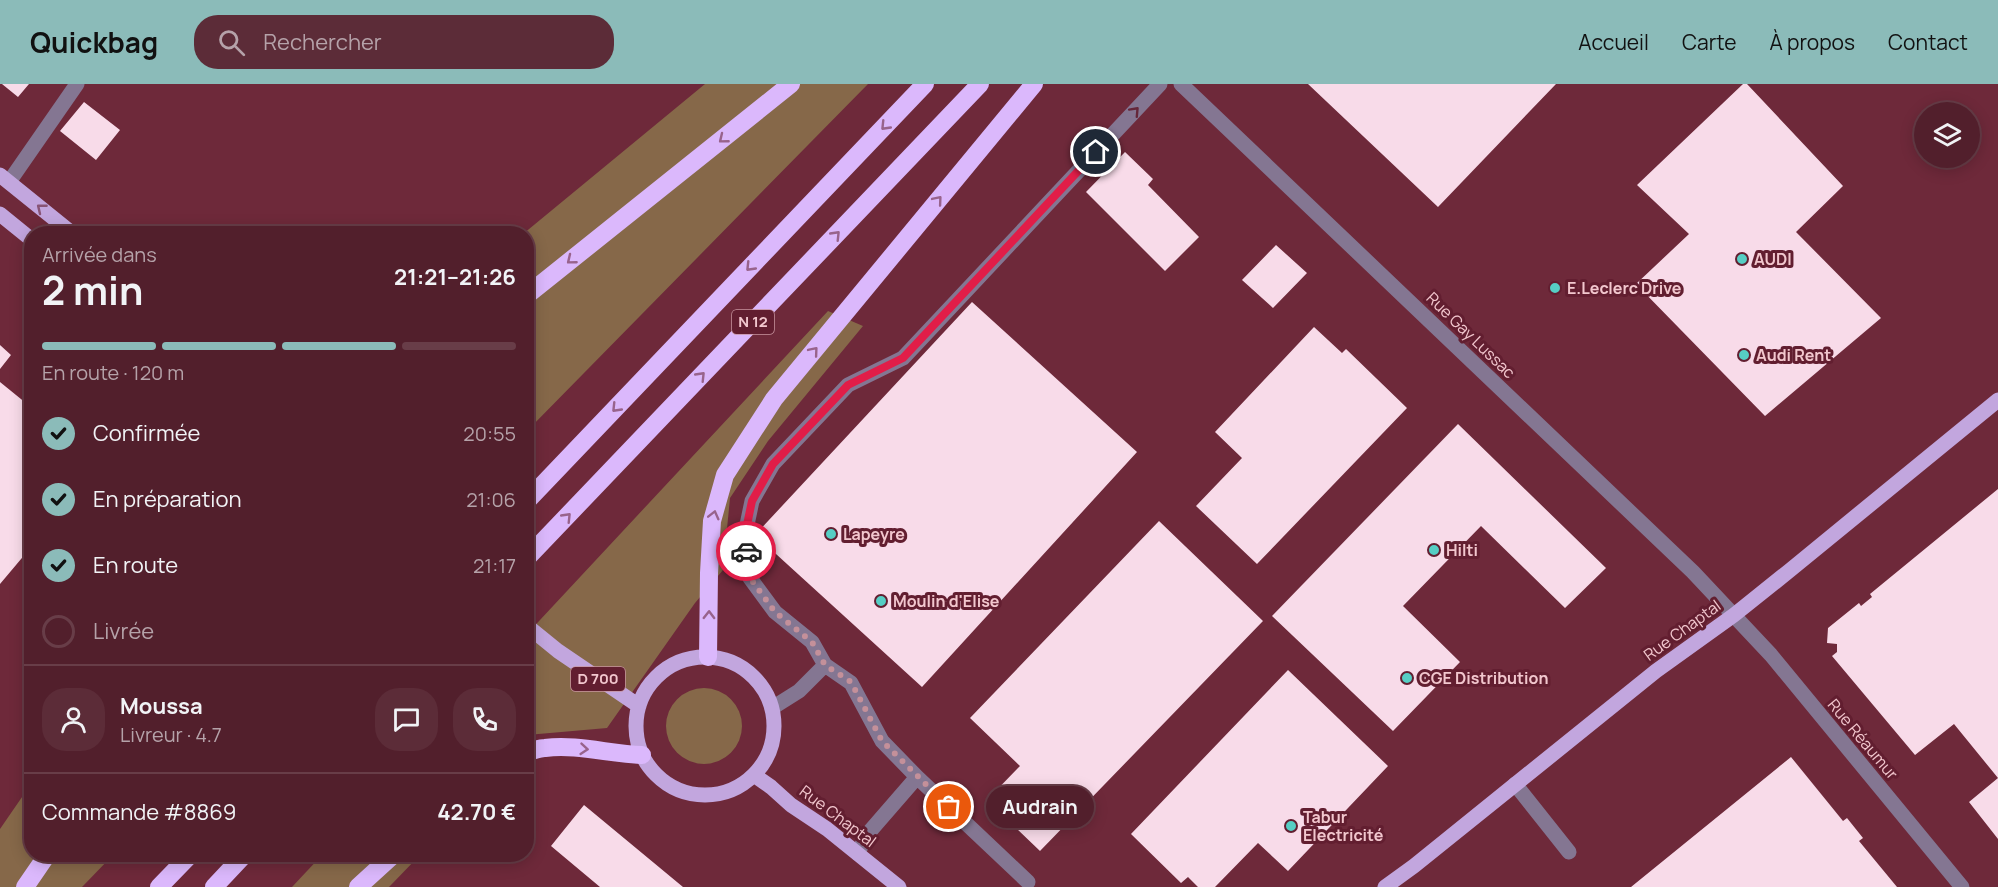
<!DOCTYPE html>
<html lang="fr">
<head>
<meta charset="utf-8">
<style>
  :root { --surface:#521f2c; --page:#5c2c38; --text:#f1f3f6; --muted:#b5a2a9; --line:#683d48; --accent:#8bbbb9 }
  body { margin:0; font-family:Manrope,sans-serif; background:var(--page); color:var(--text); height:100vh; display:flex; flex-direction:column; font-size:22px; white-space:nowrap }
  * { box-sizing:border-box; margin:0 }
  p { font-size:20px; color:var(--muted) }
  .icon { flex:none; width:33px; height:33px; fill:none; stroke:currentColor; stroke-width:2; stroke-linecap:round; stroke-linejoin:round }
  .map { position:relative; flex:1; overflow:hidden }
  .drawer { position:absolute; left:24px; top:142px; width:510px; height:636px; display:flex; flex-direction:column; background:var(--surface); border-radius:24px; box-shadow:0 3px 15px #0003,0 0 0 2px var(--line) }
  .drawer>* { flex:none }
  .buttons { position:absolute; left:1914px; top:18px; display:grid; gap:12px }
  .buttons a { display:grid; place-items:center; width:66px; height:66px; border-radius:50%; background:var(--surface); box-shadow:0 3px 15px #0003,0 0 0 2px var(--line); font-size:30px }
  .pin { position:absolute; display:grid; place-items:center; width:51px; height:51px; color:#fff; margin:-26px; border:3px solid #fff; border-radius:50%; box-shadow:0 2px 6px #0007 }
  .courier { position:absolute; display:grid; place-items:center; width:60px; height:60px; margin:-30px; border:4px solid #e11d48; border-radius:50%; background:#fff; color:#222; box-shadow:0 2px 8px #0007 }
  .bubble { position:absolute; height:42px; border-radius:21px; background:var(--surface); box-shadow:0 3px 15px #0003,0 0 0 2px var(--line); font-size:20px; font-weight:700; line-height:42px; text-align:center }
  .headline em { font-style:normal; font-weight:700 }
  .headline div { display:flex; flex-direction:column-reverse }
  .headline { display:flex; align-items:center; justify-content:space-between; height:102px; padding:0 18px }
  h1 { font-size:39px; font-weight:700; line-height:45px }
  .bar { display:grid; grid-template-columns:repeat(4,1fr); gap:9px 6px; align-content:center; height:72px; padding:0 18px }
  .bar i { height:8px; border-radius:4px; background:var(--line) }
  .bar .on { background:var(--accent) }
  .bar p { grid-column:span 4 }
  .line { display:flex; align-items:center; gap:15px; padding:0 18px; border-top:2px solid var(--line) }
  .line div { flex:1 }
  .round { display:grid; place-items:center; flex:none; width:63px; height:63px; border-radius:24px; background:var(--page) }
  ol { padding:0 18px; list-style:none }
  li { display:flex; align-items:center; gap:18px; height:66px }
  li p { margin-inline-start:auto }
  li .icon { padding:6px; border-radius:50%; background:var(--accent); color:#111; stroke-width:4 }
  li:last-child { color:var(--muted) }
  li i { width:33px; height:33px; border:3px solid var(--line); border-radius:50% }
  header { display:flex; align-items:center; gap:36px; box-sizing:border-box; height:84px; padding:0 30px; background:var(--accent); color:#111 }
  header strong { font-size:28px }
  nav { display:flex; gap:33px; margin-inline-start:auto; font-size:21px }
  .search { width:420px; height:54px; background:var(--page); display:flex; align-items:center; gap:15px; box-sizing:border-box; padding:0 21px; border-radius:24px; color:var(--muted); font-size:22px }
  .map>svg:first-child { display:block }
</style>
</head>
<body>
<header>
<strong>Quickbag</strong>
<div class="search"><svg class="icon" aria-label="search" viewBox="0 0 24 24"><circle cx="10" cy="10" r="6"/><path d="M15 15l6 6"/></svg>Rechercher</div>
<nav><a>Accueil</a><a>Carte</a><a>À propos</a><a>Contact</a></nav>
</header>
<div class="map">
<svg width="1998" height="803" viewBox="0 0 1998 803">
  <rect width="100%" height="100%" fill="#6e293a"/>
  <!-- green -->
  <path fill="#866849" d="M 705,0 L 868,0 L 527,347 L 526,150 L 523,150 Z
    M 828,227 L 863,242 L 768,357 L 730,414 L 723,486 L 695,519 L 607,644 L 527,651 L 526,551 Z
    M666 642a38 38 0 1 1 76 0a38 38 0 1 1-76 0Z
    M 31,700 L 32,771 L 113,771 L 82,803 L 0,803 L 0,745 Z
    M 322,771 L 420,771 L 389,803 L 292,803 Z"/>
  <!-- building -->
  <path fill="#f8dbe9" d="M 2,0 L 29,0 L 18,13 Z
    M 1308,0 L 1556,0 L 1438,123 Z
    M 1743,0 L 1747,0 L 1843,102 L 1796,148 L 1881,234 L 1765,332 L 1636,200 L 1689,150 L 1637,101 Z
    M 84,18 L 120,46 L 96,76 L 60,47 Z
    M 1125,68 L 1153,95 L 1148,101 L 1199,153 L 1165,187 L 1086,108 Z
    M 1276,161 L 1307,189 L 1273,224 L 1242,196 Z
    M 972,218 L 1137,368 L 922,603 L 755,451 Z
    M 1314,243 L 1342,269 L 1346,265 L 1407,324 L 1257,480 L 1196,422 L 1242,374 L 1215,348 Z
    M 0,261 L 11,271 L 0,285 Z
    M 0,298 L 32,324 L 32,462 L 0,500 Z
    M 1458,340 L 1606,484 L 1565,524 L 1481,442 L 1403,522 L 1460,578 L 1393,647 L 1272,532 Z
    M 1998,405 L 1998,755 L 1969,718 L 1998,694 L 1954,640 L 1915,671 L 1832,572 L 1837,568 L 1837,560 L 1827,559 L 1828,544 L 1859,519 L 1861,522 L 1872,513 L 1870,510 Z
    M 1159,437 L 1263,537 L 1040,767 L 987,716 L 1020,682 L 970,634 Z
    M 1288,586 L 1388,682 L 1288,787 L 1258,759 L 1215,803 L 1198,803 L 1188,793 L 1181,799 L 1131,750 Z
    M 1791,673 L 1843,737 L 1847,734 L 1863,754 L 1859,757 L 1897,803 L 1631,803 Z
    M 584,721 L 683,803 L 600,803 L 551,762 Z"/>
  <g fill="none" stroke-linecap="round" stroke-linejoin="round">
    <!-- minor -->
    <path stroke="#847692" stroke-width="15" d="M 1181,0 L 1693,488 L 1771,571 L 1962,803
      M 9,98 L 77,0
      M 825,581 L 851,599 L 882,657 L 917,693
      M 772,624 L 799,607 L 825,581 L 812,558 L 775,528 L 750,494 L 744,455 L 752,417 L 773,380 L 848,301 L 903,274 L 1160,0
      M 1515,700 L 1569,768
      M 857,769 L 871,746 L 917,693 L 1028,798"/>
    <!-- major -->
    <path stroke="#c2a6de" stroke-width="15" d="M 0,91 L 73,150
      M 0,130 L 32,156
      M 526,541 L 558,567 L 639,622
      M636 642a69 69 0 1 1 138 0a69 69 0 1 1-138 0Z
      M 754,691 L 771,703 L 791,721 L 827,745 L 899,803
      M 1385,803 L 1414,782 L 1656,587 L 1734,531 L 1789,487 L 1998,316"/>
    <!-- highway -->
    <path stroke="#dbb8fc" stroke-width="18" d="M 526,212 L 791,0
      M 526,418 L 925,0
      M 526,475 L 980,0
      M 708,573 L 709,489 L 712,437 L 725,391 L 774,315 L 1034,0
      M 526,668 C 533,667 539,664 545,664 C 577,660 610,670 642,671
      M 25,803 L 47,771
      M 159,803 L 190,771
      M 214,803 L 244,771
      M 358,803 L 393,771"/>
  </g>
  <!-- one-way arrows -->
  <defs><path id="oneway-chevron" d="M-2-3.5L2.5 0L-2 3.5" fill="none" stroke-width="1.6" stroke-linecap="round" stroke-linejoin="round" transform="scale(1.5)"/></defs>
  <use stroke="#65273a" href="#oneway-chevron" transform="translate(1135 27) rotate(-47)"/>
  <g stroke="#98638c">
    <use href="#oneway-chevron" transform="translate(885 42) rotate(134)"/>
    <use href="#oneway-chevron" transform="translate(723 55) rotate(141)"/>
    <use href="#oneway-chevron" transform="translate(938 116) rotate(-50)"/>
    <use href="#oneway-chevron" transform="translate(836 151) rotate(-46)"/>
    <use href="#oneway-chevron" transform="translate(571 176) rotate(141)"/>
    <use href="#oneway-chevron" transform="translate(750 183) rotate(134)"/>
    <use href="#oneway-chevron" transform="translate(814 267) rotate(-50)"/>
    <use href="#oneway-chevron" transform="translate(701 292) rotate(-46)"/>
    <use href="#oneway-chevron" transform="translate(616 324) rotate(134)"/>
    <use href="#oneway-chevron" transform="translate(714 431) rotate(-76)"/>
    <use href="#oneway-chevron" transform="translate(567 433) rotate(-46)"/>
    <use href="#oneway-chevron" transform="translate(709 531) rotate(-89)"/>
    <use href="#oneway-chevron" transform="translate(584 665) rotate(5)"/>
  </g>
  <use stroke="#885476" href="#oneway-chevron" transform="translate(41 124) rotate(-141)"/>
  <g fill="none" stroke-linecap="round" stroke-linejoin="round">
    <!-- done -->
    <path stroke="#c4909a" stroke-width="6" stroke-dasharray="0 10.8" d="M 746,467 L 750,494 L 775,528 L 812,558 L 825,581 L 851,598 L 882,657 L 949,723"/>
    <!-- route -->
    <path stroke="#e11d48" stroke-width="8" d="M 746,467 L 744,455 L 752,417 L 773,380 L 848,301 L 903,274 L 1096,68"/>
  </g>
  <!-- markers -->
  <g fill="#56cec4" stroke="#621e30" stroke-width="2">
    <circle cx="1742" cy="175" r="6"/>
    <circle cx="1555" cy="204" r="6"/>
    <circle cx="1744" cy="271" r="6"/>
    <circle cx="831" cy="450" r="6"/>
    <circle cx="1434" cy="466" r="6"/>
    <circle cx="881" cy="517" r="6"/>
    <circle cx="1407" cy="594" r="6"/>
    <circle cx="1291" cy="742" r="6"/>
  </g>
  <g text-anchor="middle" stroke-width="6" stroke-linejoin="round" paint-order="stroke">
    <!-- shield labels -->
    <g fill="#621e30" stroke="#c7949f" stroke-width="1.5">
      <rect x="732" y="226" width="42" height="24" rx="4.5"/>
      <rect x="571" y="583" width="54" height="24" rx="4.5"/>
    </g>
    <g font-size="15" font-weight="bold" fill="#f2c7ce">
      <text x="753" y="243">N 12</text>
      <text x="598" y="600">D 700</text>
    </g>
    <!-- poi labels -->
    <g font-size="16" font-weight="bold" fill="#f2c7ce" stroke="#621e30" text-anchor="start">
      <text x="1754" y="181">AUDI</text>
      <text x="1567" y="210">E.Leclerc Drive</text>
      <text x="1756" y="277">Audi Rent</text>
      <text x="843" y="456">Lapeyre</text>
      <text x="1446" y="472">Hilti</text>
      <text x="893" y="523">Moulin d'Elise</text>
      <text x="1419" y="600">CGE Distribution</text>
      <text x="1303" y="739">Tabur<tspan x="1303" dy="18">Electricité</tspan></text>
    </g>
    <!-- street labels -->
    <g font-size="16" fill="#f2c7ce" stroke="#621e30">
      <text transform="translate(1471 251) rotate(44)" y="6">Rue Gay Lussac</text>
      <text transform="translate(1682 546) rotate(-36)" y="6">Rue Chaptal</text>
      <text transform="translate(1863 655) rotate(50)" y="6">Rue Réaumur</text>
      <text transform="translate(838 732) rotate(37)" y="6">Rue Chaptal</text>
    </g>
  </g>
</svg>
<div class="buttons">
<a><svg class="icon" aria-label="layers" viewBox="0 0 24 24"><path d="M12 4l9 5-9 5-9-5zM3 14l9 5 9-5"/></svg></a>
</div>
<div class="pin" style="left:949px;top:723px;background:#ea580c"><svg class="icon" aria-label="bag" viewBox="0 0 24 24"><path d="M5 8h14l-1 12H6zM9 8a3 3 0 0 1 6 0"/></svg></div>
<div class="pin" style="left:1096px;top:68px;background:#1f2937"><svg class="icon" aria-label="home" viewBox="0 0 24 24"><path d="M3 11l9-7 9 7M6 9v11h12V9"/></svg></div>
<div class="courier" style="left:746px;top:467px"><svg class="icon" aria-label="car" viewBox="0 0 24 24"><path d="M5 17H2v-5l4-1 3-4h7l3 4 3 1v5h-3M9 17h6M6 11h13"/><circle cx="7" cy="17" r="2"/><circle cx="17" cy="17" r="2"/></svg></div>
<div class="bubble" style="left:986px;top:702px;width:108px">Audrain</div>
<section class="drawer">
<div class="headline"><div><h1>2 min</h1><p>Arrivée dans</p></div><em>21:21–21:26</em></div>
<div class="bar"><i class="on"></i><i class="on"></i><i class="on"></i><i></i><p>En route · 120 m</p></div>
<ol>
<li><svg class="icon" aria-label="check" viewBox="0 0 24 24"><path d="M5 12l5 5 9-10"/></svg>Confirmée<p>20:55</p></li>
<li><svg class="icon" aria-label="check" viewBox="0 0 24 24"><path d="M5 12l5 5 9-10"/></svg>En préparation<p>21:06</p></li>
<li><svg class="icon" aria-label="check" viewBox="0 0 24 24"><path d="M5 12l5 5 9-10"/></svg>En route<p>21:17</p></li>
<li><i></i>Livrée</li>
</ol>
<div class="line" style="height:108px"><a class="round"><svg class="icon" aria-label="person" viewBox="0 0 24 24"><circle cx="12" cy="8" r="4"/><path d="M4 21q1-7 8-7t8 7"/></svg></a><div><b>Moussa</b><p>Livreur · 4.7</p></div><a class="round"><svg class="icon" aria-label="chat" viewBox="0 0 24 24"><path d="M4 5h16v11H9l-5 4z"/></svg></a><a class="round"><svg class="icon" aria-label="phone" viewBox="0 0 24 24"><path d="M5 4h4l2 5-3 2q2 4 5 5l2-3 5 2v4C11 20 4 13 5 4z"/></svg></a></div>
<div class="line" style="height:78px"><div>Commande #8869</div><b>42.70 €</b></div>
</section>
</div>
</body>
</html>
